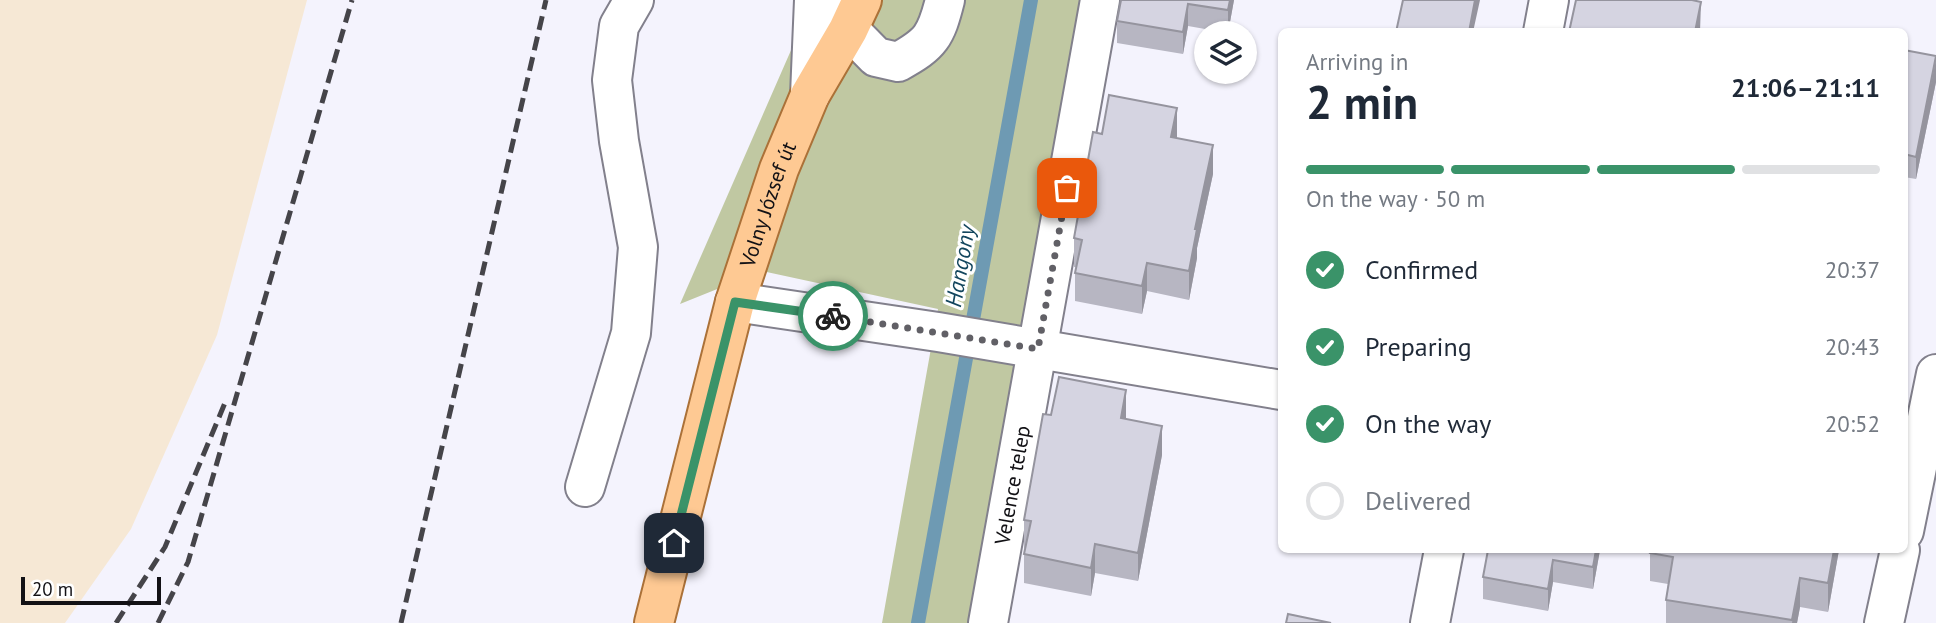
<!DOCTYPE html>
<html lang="en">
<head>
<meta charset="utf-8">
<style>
  :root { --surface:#fff; --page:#f6f6f7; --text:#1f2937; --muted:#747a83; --line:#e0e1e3; --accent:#3a9369 }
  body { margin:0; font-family:"PT Sans",sans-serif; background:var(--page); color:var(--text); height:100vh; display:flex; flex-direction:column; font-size:26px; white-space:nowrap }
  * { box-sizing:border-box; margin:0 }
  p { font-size:23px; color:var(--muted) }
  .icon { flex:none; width:38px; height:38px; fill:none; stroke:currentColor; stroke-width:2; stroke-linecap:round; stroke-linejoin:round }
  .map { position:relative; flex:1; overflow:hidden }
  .drawer { position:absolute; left:1278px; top:28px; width:630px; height:525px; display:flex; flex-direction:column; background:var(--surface); border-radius:10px; box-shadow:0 2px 5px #0004 }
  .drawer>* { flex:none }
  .fabs { position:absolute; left:1194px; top:21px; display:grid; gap:14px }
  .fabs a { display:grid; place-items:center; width:63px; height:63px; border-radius:50%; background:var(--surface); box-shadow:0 2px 5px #0004; font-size:35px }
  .scale { position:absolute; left:21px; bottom:18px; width:140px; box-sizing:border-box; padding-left:7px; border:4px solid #121115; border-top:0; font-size:19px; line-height:24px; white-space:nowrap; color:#121115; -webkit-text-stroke:5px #fff; paint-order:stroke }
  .pin { position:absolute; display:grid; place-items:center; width:60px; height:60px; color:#fff; margin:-30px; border-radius:14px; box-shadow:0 4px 10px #0006 }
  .courier { position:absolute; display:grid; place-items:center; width:70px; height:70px; margin:-35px; border:5px solid #3a9369; border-radius:50%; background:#fff; color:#222; box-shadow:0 2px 9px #0007 }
  .overview em { font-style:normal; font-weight:700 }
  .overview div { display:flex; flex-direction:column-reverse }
  .overview { display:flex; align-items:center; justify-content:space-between; height:119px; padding:0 28px }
  h1 { font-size:46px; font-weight:700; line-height:52px }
  .bar { display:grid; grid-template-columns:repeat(4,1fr); gap:10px 7px; align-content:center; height:84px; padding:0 28px }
  .bar i { height:9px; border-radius:5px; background:var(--line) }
  .bar .current { background:var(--accent) }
  .bar p { grid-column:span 4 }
  ol { padding:0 28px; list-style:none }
  li { display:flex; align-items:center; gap:21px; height:77px }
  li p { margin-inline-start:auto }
  li .icon { padding:7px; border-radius:50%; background:var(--accent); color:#fff; stroke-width:4 }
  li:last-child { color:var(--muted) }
  li i { width:38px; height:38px; border:4px solid var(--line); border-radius:50% }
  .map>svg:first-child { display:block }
</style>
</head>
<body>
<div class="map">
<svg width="1936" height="623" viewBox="0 0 1936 623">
  <rect width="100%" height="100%" fill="#f4f3fd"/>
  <!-- industrial -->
  <path fill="#f6e8d5" d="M 0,0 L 307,0 L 217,335 L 131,529 L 65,623 L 0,623 Z"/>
  <!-- green -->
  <path fill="#c0c8a2" d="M 813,0 L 1120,0 L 1008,623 L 882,623 L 938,309 L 762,271 L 680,304 Z"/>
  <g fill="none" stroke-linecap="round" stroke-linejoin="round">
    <!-- stream -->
    <path stroke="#6e9ab3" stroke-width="14" d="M 918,623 L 1031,0"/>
    <defs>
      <g id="minor">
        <path d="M 820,0 L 876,57 L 898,62 C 931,44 936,36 945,0"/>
        <path d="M 1543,32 L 1549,0"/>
        <path d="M 810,95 L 814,0"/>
        <path d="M 735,302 L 938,332 L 1281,390"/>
        <path d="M 585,487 L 631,333 L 638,247 L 619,141 L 612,80 L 619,26 L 634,0"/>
        <path d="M 1904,531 L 1936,374"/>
        <path id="s1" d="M 988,623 L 1100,0"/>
        <path d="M 1430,623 L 1444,550"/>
        <path d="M 1884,623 L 1900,550"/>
      </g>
      <g id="major">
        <path id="s2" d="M 654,623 L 735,302 L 779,169 L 810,95 L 848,30 L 862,0"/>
      </g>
    </defs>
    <!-- minor casing -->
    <use href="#minor" stroke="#82808c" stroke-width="42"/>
    <!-- major casing -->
    <use href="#major" stroke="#ab7138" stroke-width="42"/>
    <!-- minor -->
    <use href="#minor" stroke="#fff" stroke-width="38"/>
    <!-- major -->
    <use href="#major" stroke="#fec993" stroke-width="38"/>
    <!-- rail -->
    <path stroke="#454449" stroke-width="5" stroke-dasharray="14 7" stroke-linecap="butt" d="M 116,623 L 165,547 L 227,398
      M 158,623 L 188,562 L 352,0
      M 401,623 L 546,0"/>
  </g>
  <!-- wall -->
  <path fill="#b7b6c2" d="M 1121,0 L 1234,0 L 1228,33 L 1188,26 L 1183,54 L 1117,43 L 1117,21 Z
    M 1904,50 L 1936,56 L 1936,82 L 1916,179 L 1904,177 Z
    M 1177,138 L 1213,174 L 1197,248 L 1197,258 L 1189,300 L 1147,291 L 1142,314 L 1075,301 L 1075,273 L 1076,267 L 1074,267 L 1074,238 Z
    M 1051,415 L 1126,419 L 1162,455 L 1138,581 L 1095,573 L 1091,596 L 1024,583 L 1024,554 L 1025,549 L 1024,548 L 1024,520 Z
    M 1488,550 L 1600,550 L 1593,589 L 1553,582 L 1548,611 L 1483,599 L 1483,577 Z
    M 1839,550 L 1828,612 L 1800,607 L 1797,623 L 1666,623 L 1666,600 L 1668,584 L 1650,581 L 1650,553 Z"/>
  <!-- shaded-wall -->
  <path fill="#95949e" d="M 1230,0 L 1234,0 L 1228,33 L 1228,10 Z
    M 1475,0 L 1480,0 L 1473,32 L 1469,32 Z
    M 1701,2 L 1700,32 L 1695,32 Z
    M 1188,4 L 1188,26 L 1183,54 L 1183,32 Z
    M 1936,60 L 1936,82 L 1916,179 L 1916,157 Z
    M 1177,108 L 1177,137 L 1171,165 L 1171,137 Z
    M 1213,145 L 1213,174 L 1197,248 L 1197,258 L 1189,300 L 1189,271 L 1195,229 Z
    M 1147,263 L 1147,291 L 1142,314 L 1142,286 Z
    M 1126,390 L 1126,418 L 1121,446 L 1121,418 Z
    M 1162,426 L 1162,455 L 1138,581 L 1138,553 Z
    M 1095,544 L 1095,573 L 1091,596 L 1091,568 Z
    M 1596,550 L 1600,550 L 1593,589 L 1593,567 Z
    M 1834,550 L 1839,550 L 1828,612 L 1828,583 Z
    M 1553,560 L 1553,582 L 1548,611 L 1548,589 Z
    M 1800,578 L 1800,607 L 1797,623 L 1792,623 Z"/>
  <!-- building -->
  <path fill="#d5d4e1" stroke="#95949e" stroke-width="2" d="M 1121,0 L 1230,0 L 1228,10 L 1188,4 L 1183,32 L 1117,21 Z
    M 1403,0 L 1475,0 L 1469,32 L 1396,32 Z
    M 1576,0 L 1692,0 L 1701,2 L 1695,32 L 1569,32 Z
    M 1904,50 L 1936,56 L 1916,157 L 1904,154 Z
    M 1109,95 L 1177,108 L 1171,137 L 1213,145 L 1195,229 L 1197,229 L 1189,271 L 1147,263 L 1142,286 L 1075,273 L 1082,240 L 1074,238 L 1093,132 L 1102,134 Z
    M 1059,377 L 1126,390 L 1121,418 L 1162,426 L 1138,553 L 1095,544 L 1091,568 L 1024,554 L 1031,521 L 1024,520 L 1043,414 L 1051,415 Z
    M 1488,550 L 1596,550 L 1593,567 L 1553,560 L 1548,589 L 1483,577 Z
    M 1651,550 L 1834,550 L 1828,583 L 1800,578 L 1792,620 L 1666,600 L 1673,557 L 1650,553 Z
    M 1288,614 L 1331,623 L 1286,623 Z"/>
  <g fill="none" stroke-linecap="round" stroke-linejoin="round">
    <!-- done -->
    <path stroke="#616066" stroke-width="7" stroke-dasharray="0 12.6" d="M 833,316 L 1038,349 L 1067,188"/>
    <!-- route -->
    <path stroke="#3a9369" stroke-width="9" d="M 674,543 L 735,302 L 833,316"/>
  </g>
  <g text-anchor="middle" stroke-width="6" stroke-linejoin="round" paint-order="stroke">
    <!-- street labels -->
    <g font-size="21" fill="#121115" stroke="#fff">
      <text dy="7" stroke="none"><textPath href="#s2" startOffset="434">Volny József út</textPath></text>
      <text dy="7" stroke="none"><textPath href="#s1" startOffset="140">Velence telep</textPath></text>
    </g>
    <!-- water labels -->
    <g font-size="23" font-style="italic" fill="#13465e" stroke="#fff">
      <text transform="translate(960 266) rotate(-80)" y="8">Hangony</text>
    </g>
  </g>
</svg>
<div class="fabs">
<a><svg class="icon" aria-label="layers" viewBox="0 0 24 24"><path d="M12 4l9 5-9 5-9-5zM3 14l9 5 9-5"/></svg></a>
</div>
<div class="scale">20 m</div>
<div class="pin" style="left:1067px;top:188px;background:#ea580c"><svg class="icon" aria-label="bag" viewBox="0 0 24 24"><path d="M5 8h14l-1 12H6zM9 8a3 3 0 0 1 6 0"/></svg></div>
<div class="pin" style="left:674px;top:543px;background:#1f2937"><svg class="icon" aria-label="home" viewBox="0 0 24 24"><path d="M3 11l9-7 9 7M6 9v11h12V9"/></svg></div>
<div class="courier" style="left:833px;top:316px"><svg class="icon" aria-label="bike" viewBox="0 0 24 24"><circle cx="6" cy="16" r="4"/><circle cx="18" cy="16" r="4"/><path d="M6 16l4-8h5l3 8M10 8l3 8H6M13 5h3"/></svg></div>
<section class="drawer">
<div class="overview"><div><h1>2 min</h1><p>Arriving in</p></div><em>21:06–21:11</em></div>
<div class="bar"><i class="current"></i><i class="current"></i><i class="current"></i><i></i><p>On the way · 50 m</p></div>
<ol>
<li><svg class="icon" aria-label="check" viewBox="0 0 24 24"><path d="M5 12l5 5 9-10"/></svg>Confirmed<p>20:37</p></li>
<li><svg class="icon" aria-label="check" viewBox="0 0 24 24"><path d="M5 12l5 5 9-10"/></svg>Preparing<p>20:43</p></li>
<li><svg class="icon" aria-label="check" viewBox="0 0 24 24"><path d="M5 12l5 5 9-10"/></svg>On the way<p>20:52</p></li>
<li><i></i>Delivered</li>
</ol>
</section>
</div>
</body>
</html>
